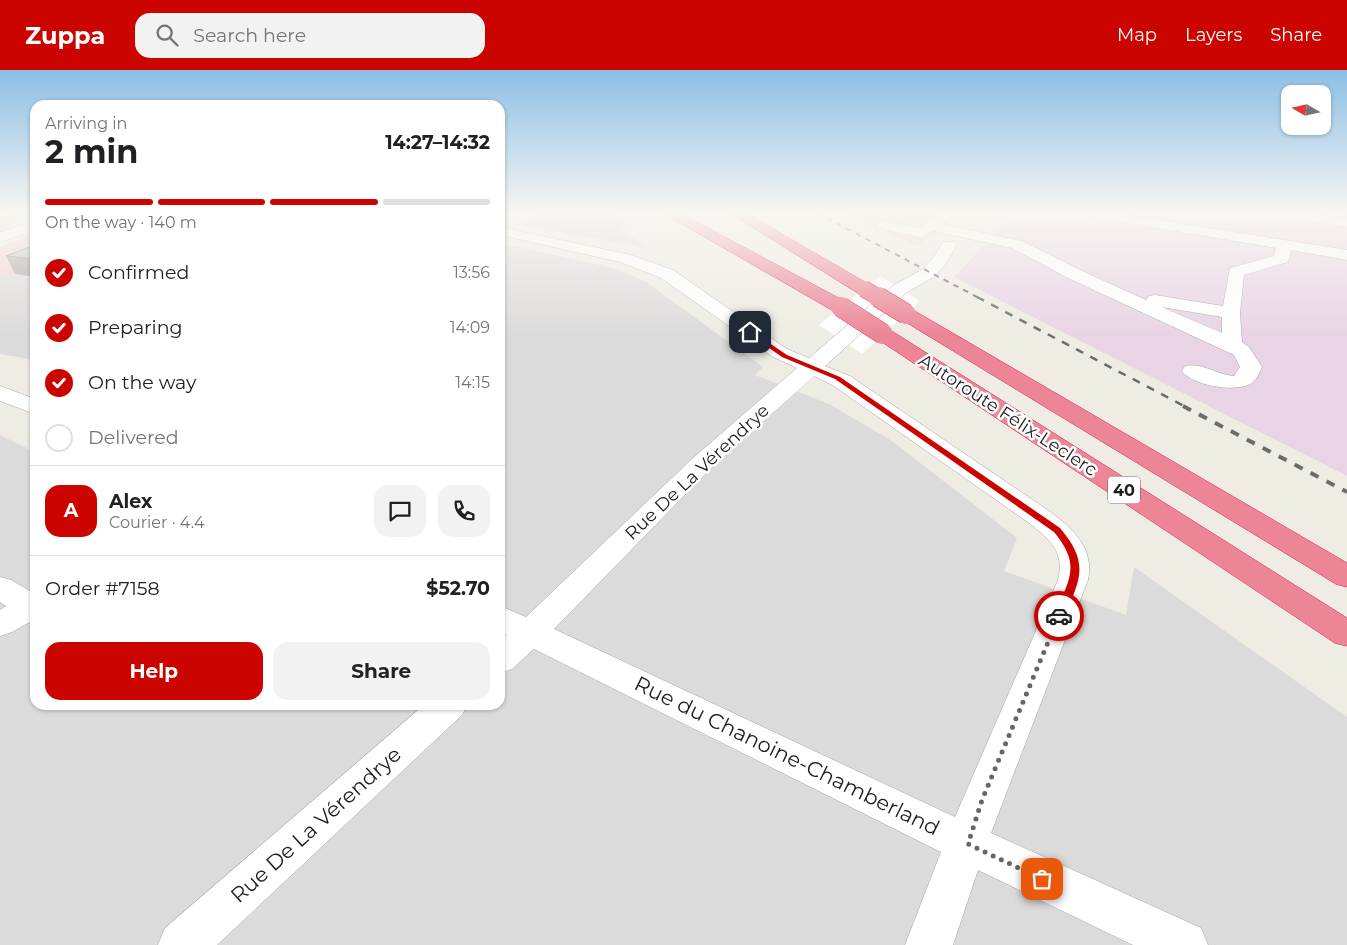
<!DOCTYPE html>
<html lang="en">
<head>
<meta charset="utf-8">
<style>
  :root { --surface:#fff; --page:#f2f2f2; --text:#202124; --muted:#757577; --line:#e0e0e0; --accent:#cb0400 }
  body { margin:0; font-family:Montserrat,sans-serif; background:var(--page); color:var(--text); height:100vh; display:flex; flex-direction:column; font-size:19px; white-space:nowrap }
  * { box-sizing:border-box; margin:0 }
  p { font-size:16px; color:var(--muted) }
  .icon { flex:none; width:28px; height:28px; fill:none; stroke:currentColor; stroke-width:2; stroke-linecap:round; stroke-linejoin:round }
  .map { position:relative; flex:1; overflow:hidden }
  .sheet { position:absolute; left:30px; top:30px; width:475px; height:610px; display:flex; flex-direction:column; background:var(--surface); border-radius:15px; box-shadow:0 1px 4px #0004 }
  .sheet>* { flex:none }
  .needle { width:32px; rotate:279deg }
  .tools { position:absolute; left:1281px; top:15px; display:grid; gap:10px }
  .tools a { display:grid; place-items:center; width:50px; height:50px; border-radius:10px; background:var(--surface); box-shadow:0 1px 4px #0004; font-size:25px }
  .pin { position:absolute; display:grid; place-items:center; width:42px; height:42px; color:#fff; margin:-21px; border-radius:10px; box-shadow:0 2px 8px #0006 }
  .courier { position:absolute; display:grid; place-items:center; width:50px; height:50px; margin:-25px; border:4px solid #cb0400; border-radius:50%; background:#fff; color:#222; box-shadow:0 1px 6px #0007 }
  .summary em { font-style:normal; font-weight:700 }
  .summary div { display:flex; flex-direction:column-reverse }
  .summary { display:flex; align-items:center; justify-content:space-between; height:85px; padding:0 15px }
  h1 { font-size:32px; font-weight:700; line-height:38px }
  .bar { display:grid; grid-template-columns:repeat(4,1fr); gap:8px 5px; align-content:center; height:60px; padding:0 15px }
  .bar i { height:6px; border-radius:4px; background:var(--line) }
  .bar .on { background:var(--accent) }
  .bar p { grid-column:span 4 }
  .line { display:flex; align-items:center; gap:12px; padding:0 15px; border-top:1px solid var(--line) }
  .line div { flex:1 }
  .round { display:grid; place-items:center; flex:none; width:52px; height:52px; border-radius:15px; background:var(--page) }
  ol { padding:0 15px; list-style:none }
  li { display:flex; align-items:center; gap:15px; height:55px }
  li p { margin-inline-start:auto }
  li .icon { padding:5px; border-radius:50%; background:var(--accent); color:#fff; stroke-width:4 }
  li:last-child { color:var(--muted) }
  li i { width:28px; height:28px; border:2px solid var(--line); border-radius:50% }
  .button { display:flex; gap:10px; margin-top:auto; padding:10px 15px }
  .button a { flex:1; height:58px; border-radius:15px; background:var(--accent); color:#fff; font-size:20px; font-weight:700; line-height:58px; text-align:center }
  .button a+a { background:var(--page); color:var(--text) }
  header { display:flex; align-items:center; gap:30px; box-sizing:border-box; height:70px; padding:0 25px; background:var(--accent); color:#fff }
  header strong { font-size:24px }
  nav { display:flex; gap:28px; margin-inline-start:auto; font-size:18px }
  .search { width:350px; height:45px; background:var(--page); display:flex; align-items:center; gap:12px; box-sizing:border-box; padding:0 18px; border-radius:15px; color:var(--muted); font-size:19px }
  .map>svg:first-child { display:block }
</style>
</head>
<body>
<header>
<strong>Zuppa</strong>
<div class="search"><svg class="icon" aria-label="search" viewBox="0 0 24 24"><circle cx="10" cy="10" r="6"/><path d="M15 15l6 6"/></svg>Search here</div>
<nav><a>Map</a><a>Layers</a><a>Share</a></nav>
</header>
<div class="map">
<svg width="1347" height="875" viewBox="0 0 1347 875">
  <rect width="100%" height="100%" fill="#efece3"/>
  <!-- residential -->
  <path fill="#dcdbdb" d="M 540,143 L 614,143 L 629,152 L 619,158 L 647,178 L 513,154 Z
    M 500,173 L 617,199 L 646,212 L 763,297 L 755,305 L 829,334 L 892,371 L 1017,468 L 1004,501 L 1126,545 L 1134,497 L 1347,647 L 1347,875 L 0,875 L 0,365 L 35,382 L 35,635 L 500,635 Z
    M 0,203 L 35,207 L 35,290 L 0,284 Z"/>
  <!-- commercial -->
  <path fill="#f1d3d1" d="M 0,143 L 35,143 L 35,147 L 0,159 Z
    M 852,143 L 959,143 L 917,176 L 848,145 Z
    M 35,164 L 35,207 L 0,203 L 0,177 Z"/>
  <!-- industrial -->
  <path fill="#e9d4e5" d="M 1015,143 L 1347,143 L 1347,406 L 954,207 Z"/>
  <!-- pier -->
  <path fill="#fff" d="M 880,206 L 920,231 L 862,284 L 819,255 Z"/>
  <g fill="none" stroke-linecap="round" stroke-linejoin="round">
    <defs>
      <path id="minor" d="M 0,143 L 11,143 L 9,146 L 0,148 Z
        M 939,143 L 955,143 L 942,154 L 1022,171 L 1080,200 L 1146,230 L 1149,226 L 1155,225 L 1223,236 L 1230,198 L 1274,186 L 1276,178 L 1092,147 L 1087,146 L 1085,143 L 1116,143 L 1347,180 L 1347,190 L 1291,180 L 1288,192 L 1244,205 L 1240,243 L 1242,272 L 1249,277 L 1262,297 C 1259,304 1256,312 1248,315 C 1232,322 1192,315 1182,301 L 1185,296 C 1202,292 1217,305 1234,306 L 1240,297 L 1234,285 L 1068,208 L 1012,178 L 933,161 L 922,168 L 878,158 L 876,155 L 883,151 L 919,158 ZM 1162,237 L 1222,247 L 1222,263 Z
        M 1277,143 L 1309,143 L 1347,149 L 1347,157 L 1284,147 Z
        M 35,151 L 35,160 L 0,172 L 0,162 Z
        M 500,157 L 631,185 L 673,200 L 787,279 L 809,288 L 894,215 L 923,199 L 933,188 L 943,172 L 955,172 L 957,175 L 945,195 L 935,206 L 906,223 L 825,296 L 850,306 L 1049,441 C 1072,458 1095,478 1088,510 L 991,763 L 1201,858 L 1208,875 L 1133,875 L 978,800 L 953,875 L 905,875 L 941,782 L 534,579 L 512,599 L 500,603 L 500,570 L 506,565 L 500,562 L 500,536 L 526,547 L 692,389 L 797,298 L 773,287 L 661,208 L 620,192 L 500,165 ZM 814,306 L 834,316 L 1029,453 C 1050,470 1065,481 1058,510 L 955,747 L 554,559 L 710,399 Z
        M 0,316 L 35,329 L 35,344 L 0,331 Z
        M 0,507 L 11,510 L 35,524 L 35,549 L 12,562 L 0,566 L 0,540 L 6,536 L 0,532 Z
        M 424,635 L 467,635 L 462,645 L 217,875 L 158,875 L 165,858 Z"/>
      <path id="highway" d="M 663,143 L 680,143 L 848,233 L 850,237 L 848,241 L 834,241 Z
        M 730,143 L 746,143 L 870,215 L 873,219 L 870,223 L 858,223 Z
        M 906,238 L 913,240 L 1347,493 L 1347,517 L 1336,514 L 899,248 L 897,244 L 899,240 Z
        M 883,258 L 890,260 L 1347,548 L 1347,576 L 1335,573 L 876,268 L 873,264 L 876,260 Z"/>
    </defs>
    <!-- minor casing -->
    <use href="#minor" stroke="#a5a5a5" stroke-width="1"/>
    <!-- highway casing -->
    <use href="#highway" stroke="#e4195b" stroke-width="1"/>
    <!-- minor -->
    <use href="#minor" fill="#fff" fill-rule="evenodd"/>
    <!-- highway -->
    <use href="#highway" fill="#ec8697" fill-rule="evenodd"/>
    <!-- rail-far2 -->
    <path stroke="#6c6c6c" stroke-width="2" stroke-dasharray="5.5 5.5" stroke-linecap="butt" d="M 817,143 L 979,228"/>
    <!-- rail-far1 -->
    <path stroke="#6c6c6c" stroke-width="2.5" stroke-dasharray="8 8" stroke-linecap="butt" d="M 977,227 L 1186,337"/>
    <!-- rail -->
    <path stroke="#6c6c6c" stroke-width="4" stroke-dasharray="9 9" stroke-linecap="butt" d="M 1183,336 L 1347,422"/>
    <defs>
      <path id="highway-bridge-far1" d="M 864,219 L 880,228"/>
      <path id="highway-bridge" d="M 878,227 L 906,244
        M 841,237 L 883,264"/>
    </defs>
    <!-- highway-bridge-far1 casing -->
    <use href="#highway-bridge-far1" stroke="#e4195b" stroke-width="17" stroke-linecap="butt"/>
    <!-- highway-bridge casing -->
    <use href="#highway-bridge" stroke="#e4195b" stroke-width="21" stroke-linecap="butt"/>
    <!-- highway-bridge-far1 -->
    <use href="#highway-bridge-far1" stroke="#ec8697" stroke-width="16"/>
    <!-- highway-bridge -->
    <use href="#highway-bridge" stroke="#ec8697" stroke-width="20"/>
  </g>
  <!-- wall -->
  <path fill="#aba39d" d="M 35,175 L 35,207 L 15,204 L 6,186 Z"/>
  <!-- building -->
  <path fill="#c7beb6" stroke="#8b857f" d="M 35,175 L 35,189 L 6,186 Z"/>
  <!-- sky -->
  <linearGradient id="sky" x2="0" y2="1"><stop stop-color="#8bbfe5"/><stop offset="0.54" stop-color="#f8f6f2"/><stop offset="1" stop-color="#f8f6f2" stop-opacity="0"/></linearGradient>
  <rect width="1347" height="265" fill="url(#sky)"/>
  <!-- route -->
  <path fill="#cb0400" d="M 750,260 L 787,285 L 840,307 L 1060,458 C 1089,492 1082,510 1062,548 L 1055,548 L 1054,546 C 1069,509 1082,496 1054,462 L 835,309 L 782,287 L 748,263 Z"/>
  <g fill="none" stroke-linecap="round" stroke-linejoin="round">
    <!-- done -->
    <path stroke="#676663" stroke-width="5" stroke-dasharray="0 9" d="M 1042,809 L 968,774 L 982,730 L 1059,546"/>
  </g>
  <g text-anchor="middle" stroke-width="5" stroke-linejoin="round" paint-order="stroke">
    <!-- shield labels -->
    <rect fill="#fff" stroke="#626262" stroke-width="1" x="1108" y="406.5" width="32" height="27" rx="4"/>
    <g font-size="16" font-weight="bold" fill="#1e1e1e">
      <text x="1124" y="426">40</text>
    </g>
    <!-- street labels -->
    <g font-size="18" fill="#1e1e1e" stroke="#fff">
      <text transform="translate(1008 345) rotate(33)" y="6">Autoroute Félix-Leclerc</text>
      <text transform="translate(697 402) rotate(-43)" y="6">Rue De La Vérendrye</text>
    </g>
    <!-- near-street labels -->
    <g font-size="21" fill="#1e1e1e" stroke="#fff">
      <text transform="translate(787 686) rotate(26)" y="7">Rue du Chanoine-Chamberland</text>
      <text transform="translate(316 755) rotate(-42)" y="7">Rue De La Vérendrye</text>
    </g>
  </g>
</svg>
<div class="tools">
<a><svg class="needle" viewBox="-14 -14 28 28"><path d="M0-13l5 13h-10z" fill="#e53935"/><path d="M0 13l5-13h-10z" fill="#757577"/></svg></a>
</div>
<div class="pin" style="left:1042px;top:809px;background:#ea580c"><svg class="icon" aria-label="bag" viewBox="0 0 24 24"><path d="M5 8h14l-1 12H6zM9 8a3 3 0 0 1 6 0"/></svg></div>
<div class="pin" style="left:750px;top:262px;background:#1f2937"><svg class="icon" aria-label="home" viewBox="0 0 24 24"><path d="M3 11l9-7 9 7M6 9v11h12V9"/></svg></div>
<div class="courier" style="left:1059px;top:546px"><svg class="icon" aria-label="car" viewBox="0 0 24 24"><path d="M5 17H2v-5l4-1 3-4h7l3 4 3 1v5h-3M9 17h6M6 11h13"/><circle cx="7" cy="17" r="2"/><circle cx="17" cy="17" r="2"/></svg></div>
<section class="sheet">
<div class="summary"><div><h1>2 min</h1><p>Arriving in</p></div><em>14:27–14:32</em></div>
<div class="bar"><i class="on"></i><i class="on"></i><i class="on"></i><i></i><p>On the way · 140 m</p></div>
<ol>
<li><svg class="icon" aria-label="check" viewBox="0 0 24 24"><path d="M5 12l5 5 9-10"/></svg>Confirmed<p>13:56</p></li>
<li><svg class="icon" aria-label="check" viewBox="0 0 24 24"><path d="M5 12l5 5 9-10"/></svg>Preparing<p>14:09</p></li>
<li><svg class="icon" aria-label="check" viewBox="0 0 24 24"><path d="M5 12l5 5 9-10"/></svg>On the way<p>14:15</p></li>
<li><i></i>Delivered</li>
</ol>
<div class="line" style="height:90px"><b class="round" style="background:var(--accent);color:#fff">A</b><div><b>Alex</b><p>Courier · 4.4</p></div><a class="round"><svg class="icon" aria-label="chat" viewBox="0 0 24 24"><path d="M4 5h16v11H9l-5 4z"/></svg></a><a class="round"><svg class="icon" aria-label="phone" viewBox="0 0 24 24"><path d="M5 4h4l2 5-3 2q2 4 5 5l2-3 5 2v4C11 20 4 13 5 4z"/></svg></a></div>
<div class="line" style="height:65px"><div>Order #7158</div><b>$52.70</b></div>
<div class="button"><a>Help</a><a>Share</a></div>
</section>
</div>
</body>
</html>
